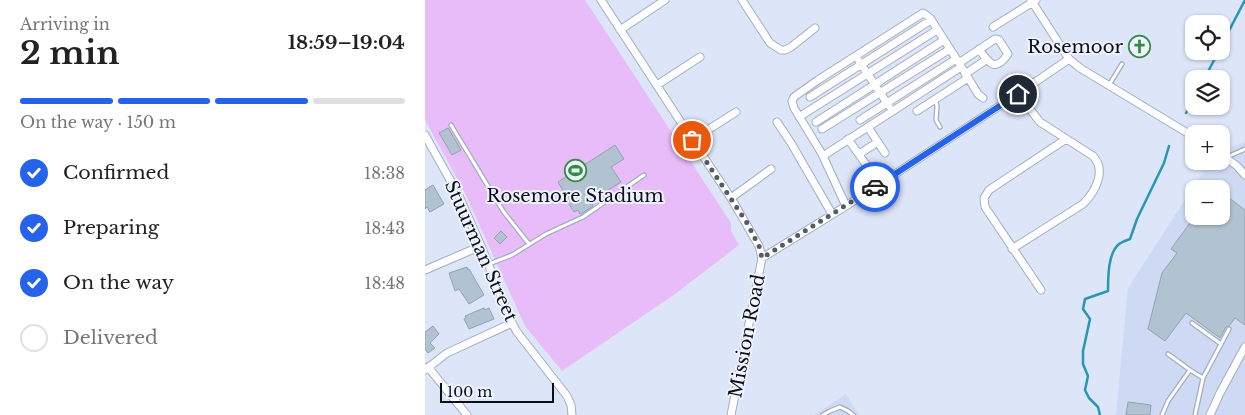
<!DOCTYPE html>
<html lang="en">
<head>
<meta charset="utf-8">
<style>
  :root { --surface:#fff; --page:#f6f6f6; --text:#222; --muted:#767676; --line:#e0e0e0; --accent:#2563eb }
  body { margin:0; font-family:"Libre Baskerville",serif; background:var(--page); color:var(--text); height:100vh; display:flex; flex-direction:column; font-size:19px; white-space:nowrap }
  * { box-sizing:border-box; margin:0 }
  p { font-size:16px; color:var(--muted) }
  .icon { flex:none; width:28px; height:28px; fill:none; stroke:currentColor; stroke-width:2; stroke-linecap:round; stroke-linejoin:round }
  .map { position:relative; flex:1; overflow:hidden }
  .side { display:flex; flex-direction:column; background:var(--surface); width:425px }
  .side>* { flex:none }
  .controls { position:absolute; left:760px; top:15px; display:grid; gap:10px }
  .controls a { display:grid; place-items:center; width:45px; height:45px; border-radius:10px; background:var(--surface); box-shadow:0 1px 4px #0004; font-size:25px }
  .scale { position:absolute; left:15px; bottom:12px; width:114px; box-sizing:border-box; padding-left:5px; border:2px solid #0c0f15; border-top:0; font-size:14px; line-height:18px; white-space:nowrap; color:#0c0f15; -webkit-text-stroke:4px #edf2fe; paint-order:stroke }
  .pin { position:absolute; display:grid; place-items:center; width:42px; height:42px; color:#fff; margin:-21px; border:2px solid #fff; border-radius:50%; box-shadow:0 1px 5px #0007 }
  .courier { position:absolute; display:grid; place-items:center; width:50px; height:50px; margin:-25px; border:4px solid #2563eb; border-radius:50%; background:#fff; color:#222; box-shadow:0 1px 6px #0007 }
  .headline em { font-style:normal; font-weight:700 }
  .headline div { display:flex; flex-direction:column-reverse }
  .headline { display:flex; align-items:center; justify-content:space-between; height:85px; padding:0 20px }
  h1 { font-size:32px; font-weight:700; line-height:38px }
  .bar { display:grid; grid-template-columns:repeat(4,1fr); gap:8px 5px; align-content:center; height:60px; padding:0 20px }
  .bar i { height:6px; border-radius:4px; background:var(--line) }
  .bar .current { background:var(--accent) }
  .bar p { grid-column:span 4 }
  ol { padding:0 20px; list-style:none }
  li { display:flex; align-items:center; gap:15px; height:55px }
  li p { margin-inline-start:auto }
  li .icon { padding:5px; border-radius:50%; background:var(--accent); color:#fff; stroke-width:4 }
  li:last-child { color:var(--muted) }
  li i { width:28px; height:28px; border:2px solid var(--line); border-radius:50% }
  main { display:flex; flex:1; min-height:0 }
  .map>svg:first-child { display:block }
</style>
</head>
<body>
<main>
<section class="side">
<div class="headline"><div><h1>2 min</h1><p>Arriving in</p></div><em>18:59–19:04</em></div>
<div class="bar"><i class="current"></i><i class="current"></i><i class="current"></i><i></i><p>On the way · 150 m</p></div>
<ol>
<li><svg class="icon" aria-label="check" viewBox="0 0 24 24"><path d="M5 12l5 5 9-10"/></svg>Confirmed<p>18:38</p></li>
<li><svg class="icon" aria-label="check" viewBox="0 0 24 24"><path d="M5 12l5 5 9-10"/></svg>Preparing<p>18:43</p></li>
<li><svg class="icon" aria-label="check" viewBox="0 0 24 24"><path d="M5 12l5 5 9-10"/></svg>On the way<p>18:48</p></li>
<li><i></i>Delivered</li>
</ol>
</section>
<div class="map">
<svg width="820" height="415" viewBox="0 0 820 415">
  <rect width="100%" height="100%" fill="#dde5f9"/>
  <!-- built -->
  <path fill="#ced9f3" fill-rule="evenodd" d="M 820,142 L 820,415 L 691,415 L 703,288 L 785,161 L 796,161 L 796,151 ZM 769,189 L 796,189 L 796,216 L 769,216 Z
    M 421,394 L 434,415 L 389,415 Z"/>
  <!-- green -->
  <path fill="#e8bcf9" d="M 0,0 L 160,0 L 306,223 L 306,231 L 314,245 L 250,294 L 137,371 L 100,326 L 40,193 L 0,120 Z"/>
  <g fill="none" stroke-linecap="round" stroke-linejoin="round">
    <!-- stream -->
    <path stroke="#2797b3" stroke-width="2.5" d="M 796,46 L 820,0
      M 779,79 L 794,51
      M 761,113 L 769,99
      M 675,415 L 673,407 L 664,398 L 660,390 L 663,376 L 658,364 L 658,351 L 665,319 L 658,309 L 660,299 L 683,291 C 683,277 683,253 694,244 C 697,242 702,240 705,239 L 712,219 L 739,163 L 744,146"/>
  </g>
  <!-- building -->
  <path fill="#b1c2d1" stroke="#91a2b0" d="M 23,128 L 36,150 L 27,155 L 14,133 Z
    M 190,145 L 199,159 L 186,167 L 196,182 L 166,201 L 168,206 L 156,214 L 155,214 L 153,210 L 149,212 L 137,193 L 139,192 L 133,182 Z
    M 8,185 L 19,204 L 5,212 L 2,207 L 0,209 L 0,190 Z
    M 796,192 L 820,210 L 820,325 L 810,318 L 804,326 L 801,327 L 795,338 L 761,313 L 740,341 L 723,329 L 737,273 L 752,253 L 746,249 L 770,216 L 796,216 Z
    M 76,231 L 82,237 L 75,244 L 69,238 Z
    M 42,267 L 42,269 L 44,269 L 59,295 L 44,304 L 34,289 L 30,291 L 24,273 Z
    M 59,308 L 60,310 L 64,308 L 69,319 L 44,329 L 39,319 L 41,318 L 40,316 Z
    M 8,326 L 14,334 L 5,343 L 10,348 L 3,353 L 0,349 L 0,332 Z
    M 703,402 L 726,405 L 725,415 L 701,415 Z"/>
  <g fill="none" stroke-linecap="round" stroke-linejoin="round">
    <defs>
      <path id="lane" d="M 684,85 L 697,64
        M 510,99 L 512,106 L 511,120 L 515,127
        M 26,125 L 78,211 L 104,244
        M 802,157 L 820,149
        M 64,264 L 87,255 L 121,234 L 158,217 L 219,175
        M 767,323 L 796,344
        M 743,354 L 765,370
        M 398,415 L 405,411 L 415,407 L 423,411 L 428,415
        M 737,415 L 743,401 L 765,370 L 778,378 L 804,329
        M 770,415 L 778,378"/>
      <path id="street" d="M 176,0 L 278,156 L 306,198 L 334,246 L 337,258 L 306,415
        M 317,0 L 345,43 L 356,50 L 360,50 L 366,47 L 390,28
        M 606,0 L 644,59 L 655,68 L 769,137
        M 568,27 L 611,0
        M 195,30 L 240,0
        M 434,61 L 464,106
        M 534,63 L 553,94 L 558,98
        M 540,74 L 561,60
        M 232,85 L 275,57
        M 385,97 L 506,20
        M 492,111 L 543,78
        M 374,117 L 512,30
        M 435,120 L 531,59
        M 352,122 L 366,143 L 407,214
        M 391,122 L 519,40
        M 443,127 L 460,153
        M 397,129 L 525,49
        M 0,135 L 34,196 L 56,246 L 87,323 L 92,332 L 142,396 L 146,405 L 147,415
        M 423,139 L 442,166
        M 267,140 L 311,112
        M 434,154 L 453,142
        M 796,154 L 812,166 L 820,175
        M 398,156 L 536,67
        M 306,198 L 346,169
        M 421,206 L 397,154 L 369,108 L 367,101 L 369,97 L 393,80 L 498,13 L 501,15 L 505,18 L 534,63 L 570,39 L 571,39 L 574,40 L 583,54 C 570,73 564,63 554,49
        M 587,249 L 658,204 C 670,192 682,171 668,156 L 615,122 L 593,94
        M 337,258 L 421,206 L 593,94 L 644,59
        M 0,270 L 56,246
        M 616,290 L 560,207 L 559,198 L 564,190 L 641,139
        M 3,367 L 42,415
        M 0,370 L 22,353 L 87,323
        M 785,415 L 795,393 L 820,347"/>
    </defs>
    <!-- lane casing -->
    <use href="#lane" stroke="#a4acbe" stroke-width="5.5"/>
    <!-- street casing -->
    <use href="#street" stroke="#a4acbe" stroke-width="9"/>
    <!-- lane -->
    <use href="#lane" stroke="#fff" stroke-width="3"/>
    <!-- street -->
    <use href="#street" stroke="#fff" stroke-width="7"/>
  </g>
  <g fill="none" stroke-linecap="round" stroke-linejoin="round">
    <!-- done -->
    <path stroke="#555a65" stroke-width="5" stroke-dasharray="0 9" d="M 267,140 L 322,223 L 334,246 L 337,258 L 450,187"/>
    <!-- route -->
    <path stroke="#2563eb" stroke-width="6" d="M 450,187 L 593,94"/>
  </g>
  <!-- icons -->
  <defs>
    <symbol id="church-ring" viewBox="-11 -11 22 22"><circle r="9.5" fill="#edf2fe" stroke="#318c3e" stroke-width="1.5"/><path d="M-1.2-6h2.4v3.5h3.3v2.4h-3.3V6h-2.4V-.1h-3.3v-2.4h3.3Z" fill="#318c3e"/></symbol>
    <symbol id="stadium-ring" viewBox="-11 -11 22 22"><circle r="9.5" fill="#edf2fe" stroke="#318c3e" stroke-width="1.5"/><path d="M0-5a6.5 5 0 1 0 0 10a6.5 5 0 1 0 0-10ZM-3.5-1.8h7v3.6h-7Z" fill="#318c3e"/></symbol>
  </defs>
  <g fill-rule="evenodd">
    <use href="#church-ring" x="702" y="34" width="25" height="25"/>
    <use href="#stadium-ring" x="138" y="158" width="25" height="25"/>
  </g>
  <g text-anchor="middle" stroke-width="4" stroke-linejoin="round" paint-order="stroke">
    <!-- poi labels -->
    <g font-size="18" fill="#0c0f15" stroke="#edf2fe" text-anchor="end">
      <text x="698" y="53">Rosemoor</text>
      <text x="150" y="202" text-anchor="middle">Rosemore Stadium</text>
    </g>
    <!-- street labels -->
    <g font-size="18" fill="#0c0f15" stroke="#edf2fe">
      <text transform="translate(56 251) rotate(66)" y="6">Stuurman Street</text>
      <text transform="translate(322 336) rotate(-79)" y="6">Mission Road</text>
    </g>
  </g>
</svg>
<div class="controls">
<a><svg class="icon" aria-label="locate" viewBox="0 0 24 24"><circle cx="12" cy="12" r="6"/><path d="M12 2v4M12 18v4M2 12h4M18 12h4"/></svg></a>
<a><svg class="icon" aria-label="layers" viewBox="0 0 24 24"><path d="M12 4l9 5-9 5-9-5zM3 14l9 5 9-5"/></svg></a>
<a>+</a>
<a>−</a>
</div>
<div class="scale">100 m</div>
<div class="pin" style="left:267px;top:140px;background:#ea580c"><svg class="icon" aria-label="bag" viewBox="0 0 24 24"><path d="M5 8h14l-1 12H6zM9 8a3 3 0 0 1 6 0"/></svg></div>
<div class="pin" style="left:593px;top:94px;background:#1f2937"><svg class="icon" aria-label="home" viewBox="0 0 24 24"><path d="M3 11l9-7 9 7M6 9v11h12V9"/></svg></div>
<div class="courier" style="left:450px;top:187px"><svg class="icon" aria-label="car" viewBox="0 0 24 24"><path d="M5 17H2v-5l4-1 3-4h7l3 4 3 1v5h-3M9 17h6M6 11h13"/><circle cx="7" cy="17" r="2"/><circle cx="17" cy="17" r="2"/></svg></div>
</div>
</main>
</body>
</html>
